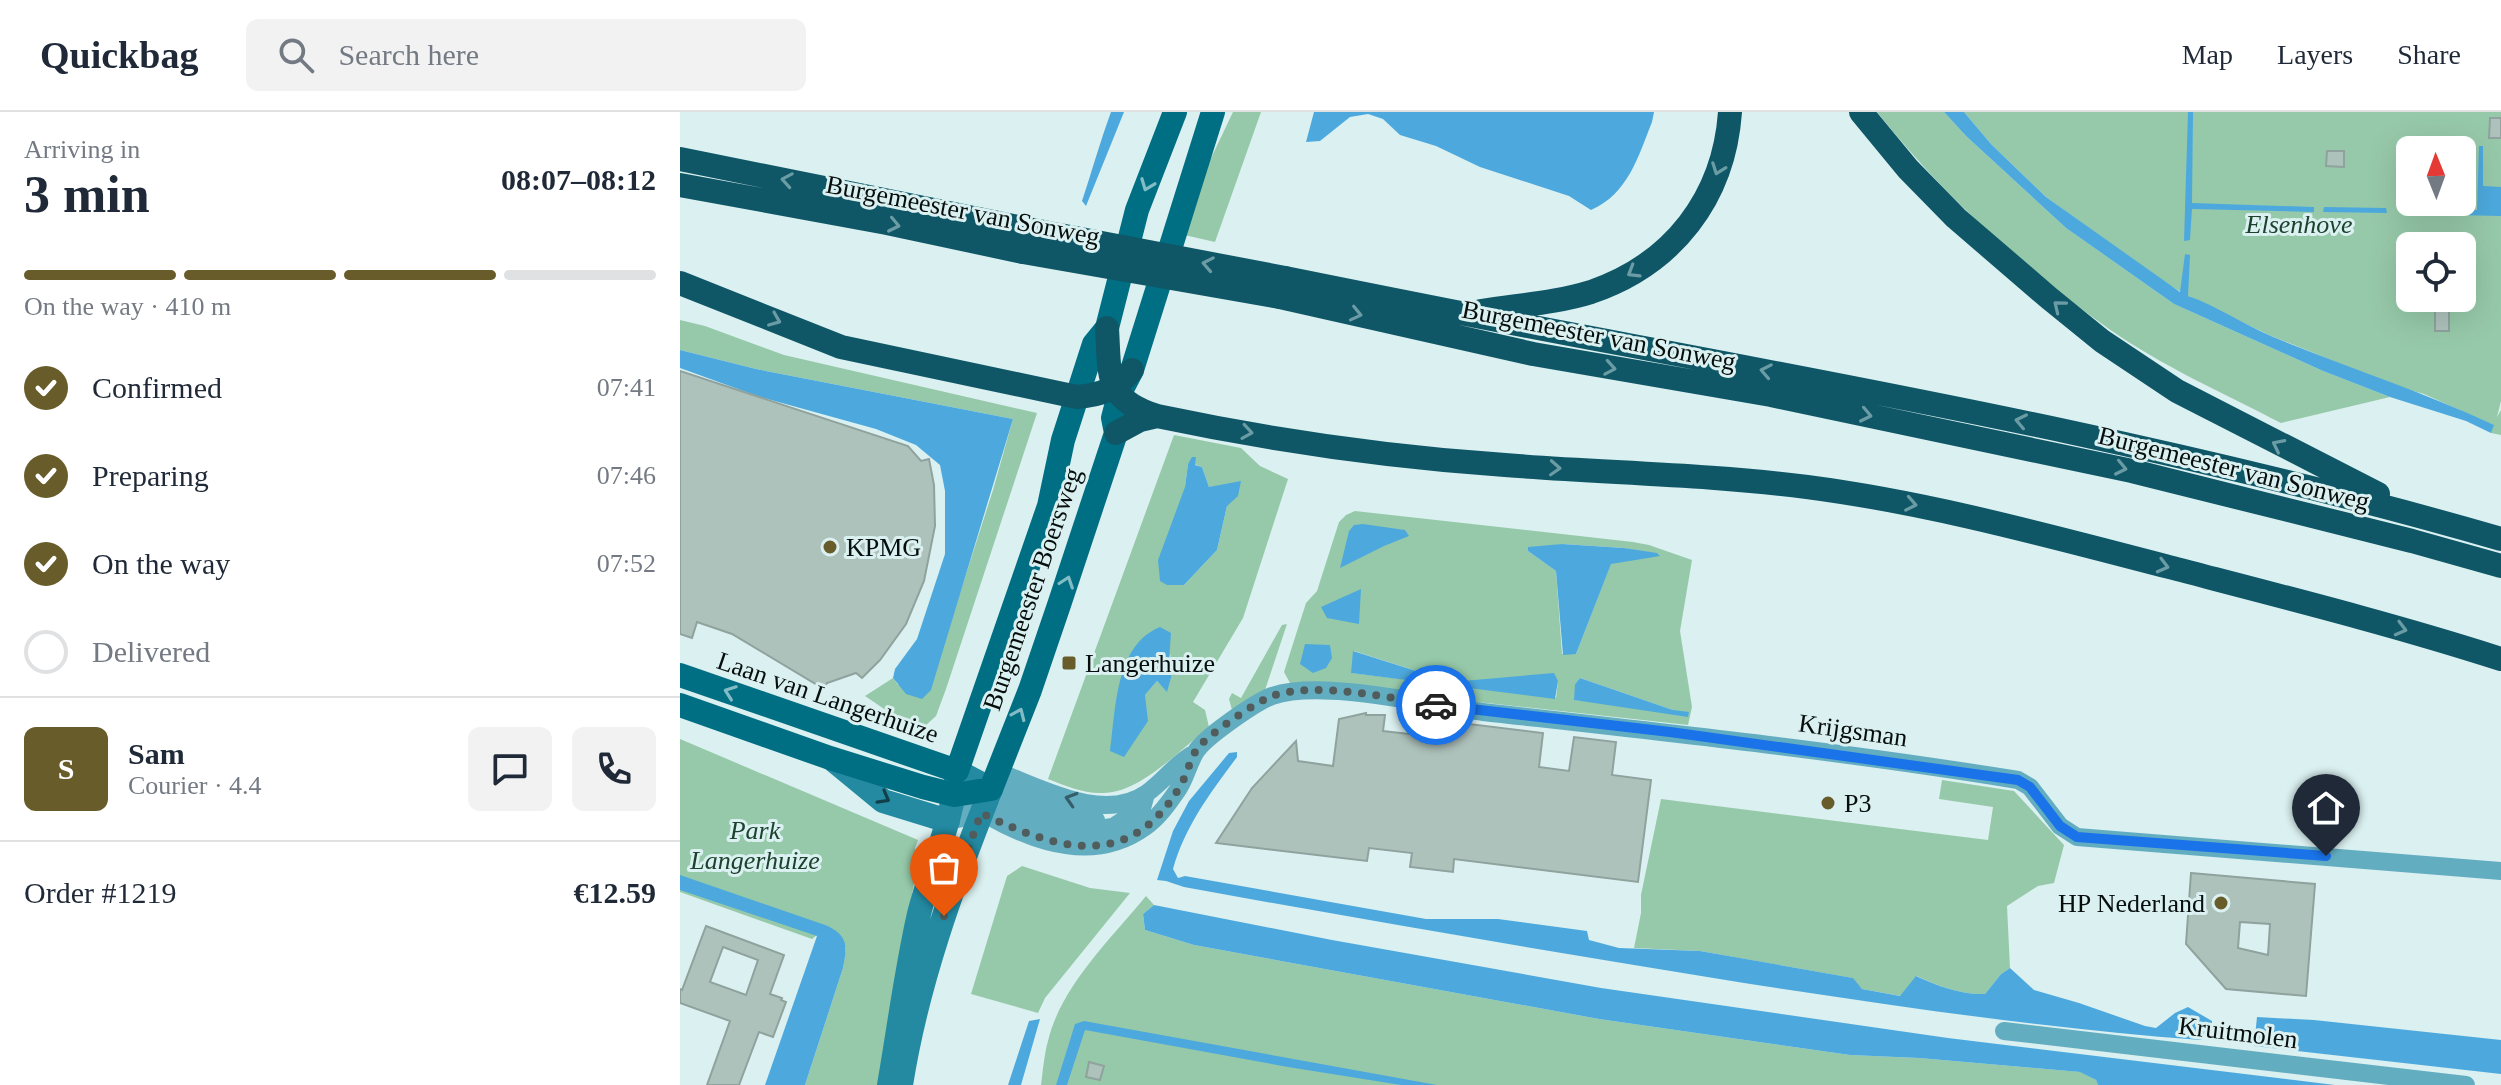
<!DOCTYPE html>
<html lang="en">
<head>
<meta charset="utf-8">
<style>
  :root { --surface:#fff; --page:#f2f2f3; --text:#1f2937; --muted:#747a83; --line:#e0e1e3; --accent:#685d2a }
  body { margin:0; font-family:Georgia,serif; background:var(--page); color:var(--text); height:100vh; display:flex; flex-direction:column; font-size:30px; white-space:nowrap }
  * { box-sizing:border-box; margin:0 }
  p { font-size:26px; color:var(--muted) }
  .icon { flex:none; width:44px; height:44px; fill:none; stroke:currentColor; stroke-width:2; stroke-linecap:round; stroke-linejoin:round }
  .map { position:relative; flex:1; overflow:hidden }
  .side { display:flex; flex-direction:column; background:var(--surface); width:680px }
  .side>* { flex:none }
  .needle { width:52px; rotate:359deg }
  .fabs { position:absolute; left:1716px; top:24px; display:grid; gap:16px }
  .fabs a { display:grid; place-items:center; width:80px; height:80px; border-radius:12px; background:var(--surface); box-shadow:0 8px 32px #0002; font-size:40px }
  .pin { position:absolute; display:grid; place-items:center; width:68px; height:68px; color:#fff; margin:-82px -34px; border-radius:50% 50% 50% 0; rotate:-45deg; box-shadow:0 0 8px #0007 }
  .pin .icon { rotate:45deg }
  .courier { position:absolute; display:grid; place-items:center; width:80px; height:80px; margin:-40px; border:6px solid #1a73e8; border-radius:50%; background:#fff; color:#222; box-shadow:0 2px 10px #0007 }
  .summary em { font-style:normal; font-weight:700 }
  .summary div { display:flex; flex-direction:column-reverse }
  .summary { display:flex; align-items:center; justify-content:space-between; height:136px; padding:0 24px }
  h1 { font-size:52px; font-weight:700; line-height:60px }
  .bar { display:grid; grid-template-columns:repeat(4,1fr); gap:12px 8px; align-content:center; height:96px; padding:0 24px }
  .bar i { height:10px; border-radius:6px; background:var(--line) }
  .bar .active { background:var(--accent) }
  .bar p { grid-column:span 4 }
  .line { display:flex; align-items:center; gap:20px; padding:0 24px; border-top:2px solid var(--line) }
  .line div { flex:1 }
  .round { display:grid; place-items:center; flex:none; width:84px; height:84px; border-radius:12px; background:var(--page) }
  ol { padding:0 24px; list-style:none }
  li { display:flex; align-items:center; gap:24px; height:88px }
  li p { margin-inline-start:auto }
  li .icon { padding:8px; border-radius:50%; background:var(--accent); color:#fff; stroke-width:4 }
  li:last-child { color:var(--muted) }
  li i { width:44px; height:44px; border:4px solid var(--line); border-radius:50% }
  header { display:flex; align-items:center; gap:48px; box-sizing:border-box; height:112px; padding:0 40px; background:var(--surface); border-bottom:2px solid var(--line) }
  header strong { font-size:38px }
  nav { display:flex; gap:44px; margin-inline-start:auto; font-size:28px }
  .search { width:560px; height:72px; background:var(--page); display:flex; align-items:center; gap:20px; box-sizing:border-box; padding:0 28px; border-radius:12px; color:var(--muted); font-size:30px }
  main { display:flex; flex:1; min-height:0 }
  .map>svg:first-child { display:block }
</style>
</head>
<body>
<header>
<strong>Quickbag</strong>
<div class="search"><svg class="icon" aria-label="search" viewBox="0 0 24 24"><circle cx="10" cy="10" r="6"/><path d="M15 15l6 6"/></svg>Search here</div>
<nav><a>Map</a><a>Layers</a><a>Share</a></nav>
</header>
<main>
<section class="side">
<div class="summary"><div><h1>3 min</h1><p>Arriving in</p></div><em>08:07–08:12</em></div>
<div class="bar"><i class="active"></i><i class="active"></i><i class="active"></i><i></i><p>On the way · 410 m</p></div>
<ol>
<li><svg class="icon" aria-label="check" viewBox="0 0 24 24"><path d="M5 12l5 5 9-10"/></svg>Confirmed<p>07:41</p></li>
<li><svg class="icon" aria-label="check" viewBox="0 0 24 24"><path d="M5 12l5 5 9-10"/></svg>Preparing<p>07:46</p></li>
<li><svg class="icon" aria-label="check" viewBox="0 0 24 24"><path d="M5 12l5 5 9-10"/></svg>On the way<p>07:52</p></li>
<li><i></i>Delivered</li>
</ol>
<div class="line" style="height:144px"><b class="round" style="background:var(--accent);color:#fff">S</b><div><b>Sam</b><p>Courier · 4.4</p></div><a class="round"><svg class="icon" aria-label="chat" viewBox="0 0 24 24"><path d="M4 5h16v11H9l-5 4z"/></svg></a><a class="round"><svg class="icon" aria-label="phone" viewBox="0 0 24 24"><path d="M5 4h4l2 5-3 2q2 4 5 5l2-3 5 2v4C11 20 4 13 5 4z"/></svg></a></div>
<div class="line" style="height:104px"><div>Order #1219</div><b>€12.59</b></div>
</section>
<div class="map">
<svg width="1821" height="973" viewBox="0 0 1821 973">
  <rect width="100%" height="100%" fill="#dbf0f0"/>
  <!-- green -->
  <path fill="#96c9a9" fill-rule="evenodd" d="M 553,0 L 581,0 L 535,130 L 500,122 L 514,82 Z
    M 1197,0 L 1264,0 L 1286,24 L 1386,116 L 1494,192 L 1643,259 L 1710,285 L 1601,311 C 1543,281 1482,254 1429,217 C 1343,156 1263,83 1197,0 Z
    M 1284,0 L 1821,0 L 1821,289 L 1817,305 L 1821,298 L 1821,323 L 1811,321 L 1813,313 L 1744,282 L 1713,273 L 1589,223 L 1508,184 L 1484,170 L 1366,85 L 1311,32 ZM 1730,38 L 1782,38 L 1782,90 L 1730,90 ZM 1730,134 L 1782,134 L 1782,186 L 1730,186 Z
    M 0,208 L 25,214 L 104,243 L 357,301 L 266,577 L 256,604 L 245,614 L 219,607 L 185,584 L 213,566 L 218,573 L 265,528 L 313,378 L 333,307 L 76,257 L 0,238 Z
    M 494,323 L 561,336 L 580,354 L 608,367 L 563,506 L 513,590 L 525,598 L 529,615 C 501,637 460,681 423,681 C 404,682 386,674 368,667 ZM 511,351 L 522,355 L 529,375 L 547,394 L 537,438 L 504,473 L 505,375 L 508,352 ZM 491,542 L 489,549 L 495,552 L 487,579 L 477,569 L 465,583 Z
    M 675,399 L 953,430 L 969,433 L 1012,448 L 1000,519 L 1012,595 L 1008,613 L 678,577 L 610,571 L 604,560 L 626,491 L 637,479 L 659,410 L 666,403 ZM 882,432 L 944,436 L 979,443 L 931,451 L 896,542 L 882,542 L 876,459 L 848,439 ZM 674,539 L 771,570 L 878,569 L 876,586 L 672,561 ZM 900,566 L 993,598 L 895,588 L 895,572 Z
    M 607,512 L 584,581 L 552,598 L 549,587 L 552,581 L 561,586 L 602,513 Z
    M 0,627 L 238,728 L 235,736 L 237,754 L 212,896 L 203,973 L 125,973 L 163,856 L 166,836 L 148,814 L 132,827 L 0,780 Z
    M 1262,668 L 1334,679 L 1384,733 L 1374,771 L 1358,774 L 1327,794 L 1330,856 L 1321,862 L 1305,882 C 1281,883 1258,874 1237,864 L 1221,884 L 1182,877 L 1172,866 L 1020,839 L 954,836 L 961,801 L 961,783 L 981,687 L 1308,728 L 1313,695 L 1259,687 Z
    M 342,754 L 410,776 L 450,781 L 365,886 L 358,901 L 291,882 L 327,764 Z
    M 466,784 L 474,793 L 463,802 L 465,818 L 514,833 L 919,907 L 1170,943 L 1239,946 L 1401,960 L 1416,968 L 1418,973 L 361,973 C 363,959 364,943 368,929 C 381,874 431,827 466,784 Z"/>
  <!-- water -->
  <path fill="#4da9dd" d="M 431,0 L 444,0 L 406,94 L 402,89 C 412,59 420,30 431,0 Z
    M 634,0 L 974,0 L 972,10 C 958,45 948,82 911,98 L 889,84 L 800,55 L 756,34 L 720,23 L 703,7 L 688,2 L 670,5 L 640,29 L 626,30 Z
    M 1264,0 L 1284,0 L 1311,32 L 1366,85 L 1500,180 L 1505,142 L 1510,143 L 1508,184 C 1537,194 1563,212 1591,224 C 1665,255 1742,279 1814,313 L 1811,321 L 1786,309 L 1710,285 L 1643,259 L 1494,192 L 1386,116 L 1286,24 Z
    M 1508,0 L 1513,0 L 1512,91 L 1634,95 L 1634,100 L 1512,97 L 1510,128 L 1504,129 Z
    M 1799,34 L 1803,34 L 1803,74 L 1821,75 L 1821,104 L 1723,102 L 1722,97 L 1797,98 Z
    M 1644,95 L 1706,96 L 1707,101 L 1643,100 Z
    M 0,238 L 76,257 L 333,307 L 251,578 L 242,587 L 226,582 L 213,566 L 215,557 L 237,527 L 265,442 L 265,379 L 260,353 L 236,333 L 196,317 L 80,285 L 0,256 Z
    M 512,345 L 516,345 L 515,353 L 522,355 L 529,375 L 561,369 L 558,384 L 547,394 L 537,438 L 504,473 L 487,473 L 480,469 L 478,448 L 505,375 L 508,352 Z
    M 683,412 L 725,418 L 729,424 L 704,434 L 660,456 L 669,419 L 674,413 Z
    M 882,432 L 944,436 L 977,441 L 980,444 L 931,452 L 896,542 L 883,543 L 876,459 L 848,439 L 848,435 Z
    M 681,477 L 679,512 L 647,506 L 641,495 Z
    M 480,515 L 491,521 L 489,549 L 495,552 L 487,580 L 477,569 L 465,583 L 468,609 L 444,645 L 430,639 C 436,597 435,533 480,515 Z
    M 625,532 L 650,533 L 652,546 L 646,556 L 633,561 L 620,552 Z
    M 673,539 L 771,570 L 874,561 L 878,569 L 875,587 L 671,561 Z
    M 900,566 L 993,598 L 1009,600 L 1008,605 L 894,588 L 895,572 Z
    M 557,640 L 557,645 C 531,680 505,714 493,757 L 498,766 L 505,764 L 746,807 L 818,807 L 907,819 L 909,828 L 939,836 L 1020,839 L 1173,866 L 1182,877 L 1220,884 L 1236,864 C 1258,874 1281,883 1305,882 L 1321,862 L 1330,856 L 1354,878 L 1399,891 L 1465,914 L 1476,916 L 1495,901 L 1508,895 L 1532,909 L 1532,919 L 1521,928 C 1368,917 1216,894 1064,871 C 877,841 690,809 504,775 L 486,769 L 477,768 L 493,719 L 509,689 L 549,641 Z
    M 0,763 L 148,814 C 169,825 167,835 163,856 L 125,973 L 85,973 L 137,824 L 0,778 Z
    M 474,793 L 652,828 L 921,876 L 1268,926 L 1655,973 L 1418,973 L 1416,968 L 1400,960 L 1239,946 L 1170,943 L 919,907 L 514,833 L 465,818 L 463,802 Z
    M 1577,905 L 1634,908 L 1821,928 L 1821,962 L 1574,934 Z
    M 360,907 L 341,973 L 328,973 L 349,909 Z
    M 404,909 L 757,973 L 721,973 L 608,955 L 405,918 L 387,973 L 376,973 L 395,912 Z"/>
  <!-- building -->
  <path fill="#aec2bc" stroke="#8fa29d" stroke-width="2" fill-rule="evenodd" d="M 1810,6 L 1821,6 L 1821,26 L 1809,26 Z
    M 1647,39 L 1664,39 L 1664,55 L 1646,54 Z
    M 1755,190 L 1769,190 L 1769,219 L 1755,219 Z
    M 0,259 L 228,334 L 241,349 L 249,347 L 254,373 L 255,414 L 244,469 L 226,512 L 200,548 L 182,566 L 176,561 L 147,571 L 144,577 L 52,522 L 17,510 L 12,526 L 0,522 Z
    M 686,601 L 686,603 L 705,603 L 703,619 L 747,624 L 749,607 L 863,621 L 859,655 L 889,659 L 894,625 L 936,630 L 932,663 L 971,668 L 958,770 L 774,747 L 773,760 L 730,755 L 732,741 L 689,736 L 687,749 L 536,731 L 572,676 L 616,629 L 618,649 L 653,654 L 659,607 Z
    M 1511,761 L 1635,772 L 1626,884 L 1546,877 L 1506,832 ZM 1560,810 L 1590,812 L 1588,843 L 1558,836 Z
    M 26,814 L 104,843 L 90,882 L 102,886 L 101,888 L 106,890 L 93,925 L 79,920 L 59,973 L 27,973 L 50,909 L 0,891 L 0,877 L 2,878 ZM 43,835 L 78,848 L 66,883 L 30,870 Z
    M 409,950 L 424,954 L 420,968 L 406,965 Z"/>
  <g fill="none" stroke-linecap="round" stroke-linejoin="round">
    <!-- street -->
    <path stroke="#63adc1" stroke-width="18" d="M 318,660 C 360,675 423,712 467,681 C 484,669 495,652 515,641
      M 311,677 L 394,705 L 416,708
      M 275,683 C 329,720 404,759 465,715 C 478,706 488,692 497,679 C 505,668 508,653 515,641 C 523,626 576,590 592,584 C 642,567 748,593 803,600 C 981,620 1160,639 1338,668 L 1350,675 L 1380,714 L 1397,725 L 1821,759
      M 268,709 L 327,697 L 385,717 L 401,719 L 433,715 L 462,696 L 466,682
      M 1324,919 L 1786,973"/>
    <!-- secondary -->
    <path stroke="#238aa2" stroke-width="24" d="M 152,647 L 203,689 L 268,709
      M 209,973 C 219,916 226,859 239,802 C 251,754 273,708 277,659 L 311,677 C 273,773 237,871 221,973"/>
    <!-- primary -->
    <path stroke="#006f84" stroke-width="24" d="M 0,563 L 277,659 L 369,394 L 383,328 L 414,232 L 427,216 L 457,98 L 495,0
      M 0,593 L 150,646 L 243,675 L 275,683 L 311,677 L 350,578 L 379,493 L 436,321 L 433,306 L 439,283 L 452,258 L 533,0"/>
    <!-- highway -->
    <path stroke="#0f5767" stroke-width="24" d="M 1181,0 L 1228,57 L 1276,106 L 1369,186 L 1422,229 L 1497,279 L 1698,382
      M 0,47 L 348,117
      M 0,73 L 207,111 L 343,140
      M 605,166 C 719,189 834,212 948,233 C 1241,288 1535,344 1821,427
      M 0,171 L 161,235 L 397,285 C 422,283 436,277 452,258
      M 600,185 L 853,242 L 1091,283 L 1452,359 L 1732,429 L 1821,454
      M 801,199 C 837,193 876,191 911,180 C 993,152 1044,86 1050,0
      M 427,216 C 430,264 424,287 477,304 C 591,328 708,345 825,353 C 925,361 1026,362 1127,375 C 1250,391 1369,424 1489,455 C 1600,484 1712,512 1821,547
      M 436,321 L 460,308 L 477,304"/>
    <!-- highway-bridge -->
    <path stroke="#0f5767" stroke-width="24" d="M 348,117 L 605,166
      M 343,140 L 600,185"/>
  </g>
  <!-- one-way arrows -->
  <defs><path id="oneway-chevron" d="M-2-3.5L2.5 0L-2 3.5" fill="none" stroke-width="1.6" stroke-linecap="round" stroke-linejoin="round" transform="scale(2)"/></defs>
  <g stroke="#6b9ca5">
    <use href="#oneway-chevron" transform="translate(1038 57) rotate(110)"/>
    <use href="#oneway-chevron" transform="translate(107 68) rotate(-170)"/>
    <use href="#oneway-chevron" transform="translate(214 113) rotate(12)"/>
    <use href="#oneway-chevron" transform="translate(528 152) rotate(-169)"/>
    <use href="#oneway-chevron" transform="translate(953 160) rotate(149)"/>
    <use href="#oneway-chevron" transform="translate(1379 194) rotate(-141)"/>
    <use href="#oneway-chevron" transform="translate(676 202) rotate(13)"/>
    <use href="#oneway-chevron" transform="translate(95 208) rotate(22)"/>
    <use href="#oneway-chevron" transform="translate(930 256) rotate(10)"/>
    <use href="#oneway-chevron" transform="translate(1086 259) rotate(-169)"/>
    <use href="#oneway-chevron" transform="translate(1186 303) rotate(12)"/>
    <use href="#oneway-chevron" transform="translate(1341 309) rotate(-168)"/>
    <use href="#oneway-chevron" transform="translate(567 320) rotate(9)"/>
    <use href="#oneway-chevron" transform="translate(1598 333) rotate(-153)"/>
    <use href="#oneway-chevron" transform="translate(875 356) rotate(3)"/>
    <use href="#oneway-chevron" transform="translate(1441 356) rotate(12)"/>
    <use href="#oneway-chevron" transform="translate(1231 392) rotate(11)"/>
    <use href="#oneway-chevron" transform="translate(1483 454) rotate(15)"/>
    <use href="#oneway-chevron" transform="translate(1721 517) rotate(15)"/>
  </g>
  <g stroke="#83bcc5">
    <use href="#oneway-chevron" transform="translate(467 73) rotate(111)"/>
    <use href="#oneway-chevron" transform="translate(387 470) rotate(-71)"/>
    <use href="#oneway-chevron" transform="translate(50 580) rotate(-160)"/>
    <use href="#oneway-chevron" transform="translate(339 602) rotate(-66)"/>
  </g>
  <use stroke="#124049" href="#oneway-chevron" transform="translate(204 686) rotate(29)"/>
  <use stroke="#355e68" href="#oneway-chevron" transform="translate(391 687) rotate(-163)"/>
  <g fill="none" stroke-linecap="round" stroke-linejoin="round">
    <!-- done -->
    <path stroke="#515d5d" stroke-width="8" stroke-dasharray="0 14.4" d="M 264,804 L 301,701 C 375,737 448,761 499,676 C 507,664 509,649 517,637 C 526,624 576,590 592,584 C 633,569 712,586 756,593"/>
    <!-- route -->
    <path stroke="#1a73e8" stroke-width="10" d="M 756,593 L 990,620 L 1338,668 L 1350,675 L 1380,714 L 1397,725 L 1646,744"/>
  </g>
  <!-- markers -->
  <g fill="#685d2a" stroke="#dbf0f0" stroke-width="3">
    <circle cx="150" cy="435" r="8"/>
    <rect x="381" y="543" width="16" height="16" rx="4"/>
    <circle cx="1148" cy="691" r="8"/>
    <circle cx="1541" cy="791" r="8"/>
  </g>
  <g text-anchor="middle" stroke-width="6" stroke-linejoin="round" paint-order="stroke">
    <!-- street labels -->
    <g font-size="26" fill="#070e0e" stroke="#dbf0f0">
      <text transform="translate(283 98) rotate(11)" y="9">Burgemeester van Sonweg</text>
      <text transform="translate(919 223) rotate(11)" y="9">Burgemeester van Sonweg</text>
      <text transform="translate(1554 356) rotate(14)" y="9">Burgemeester van Sonweg</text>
      <text transform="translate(352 477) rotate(-71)" y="9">Burgemeester Boersweg</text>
      <text transform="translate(148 585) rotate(19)" y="9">Laan van Langerhuize</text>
      <text transform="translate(1173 618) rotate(8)" y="9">Krijgsman</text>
      <text transform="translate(1558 920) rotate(7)" y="9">Kruitmolen</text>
    </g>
    <!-- park labels -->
    <g font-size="26" font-style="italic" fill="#1c422d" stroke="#dbf0f0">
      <text x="1619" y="121">Elsenhove</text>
      <text x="75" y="727">Park<tspan x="75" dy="30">Langerhuize</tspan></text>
    </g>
    <!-- poi labels -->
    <g font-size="26" fill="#070e0e" stroke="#dbf0f0" text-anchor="start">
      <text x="166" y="444">KPMG</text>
      <text x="405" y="560">Langerhuize</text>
      <text x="1164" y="700">P3</text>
      <text x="1525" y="800" text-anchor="end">HP Nederland</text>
    </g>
  </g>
</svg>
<div class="fabs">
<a><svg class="needle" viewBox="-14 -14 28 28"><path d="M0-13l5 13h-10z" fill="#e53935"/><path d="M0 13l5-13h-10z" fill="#747a83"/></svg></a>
<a><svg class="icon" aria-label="locate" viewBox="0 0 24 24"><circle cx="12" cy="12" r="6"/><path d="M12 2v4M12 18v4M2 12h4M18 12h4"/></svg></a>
</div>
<div class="pin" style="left:264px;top:804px;background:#ea580c"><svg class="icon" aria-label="bag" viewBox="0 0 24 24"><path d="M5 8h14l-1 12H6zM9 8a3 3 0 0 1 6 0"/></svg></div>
<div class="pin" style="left:1646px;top:744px;background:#1f2937"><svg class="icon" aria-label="home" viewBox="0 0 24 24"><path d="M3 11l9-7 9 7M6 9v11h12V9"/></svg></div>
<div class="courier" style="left:756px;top:593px"><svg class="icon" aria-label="car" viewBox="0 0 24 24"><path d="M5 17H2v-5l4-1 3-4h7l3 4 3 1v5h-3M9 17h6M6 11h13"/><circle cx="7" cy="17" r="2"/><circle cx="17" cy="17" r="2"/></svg></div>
</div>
</main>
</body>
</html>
